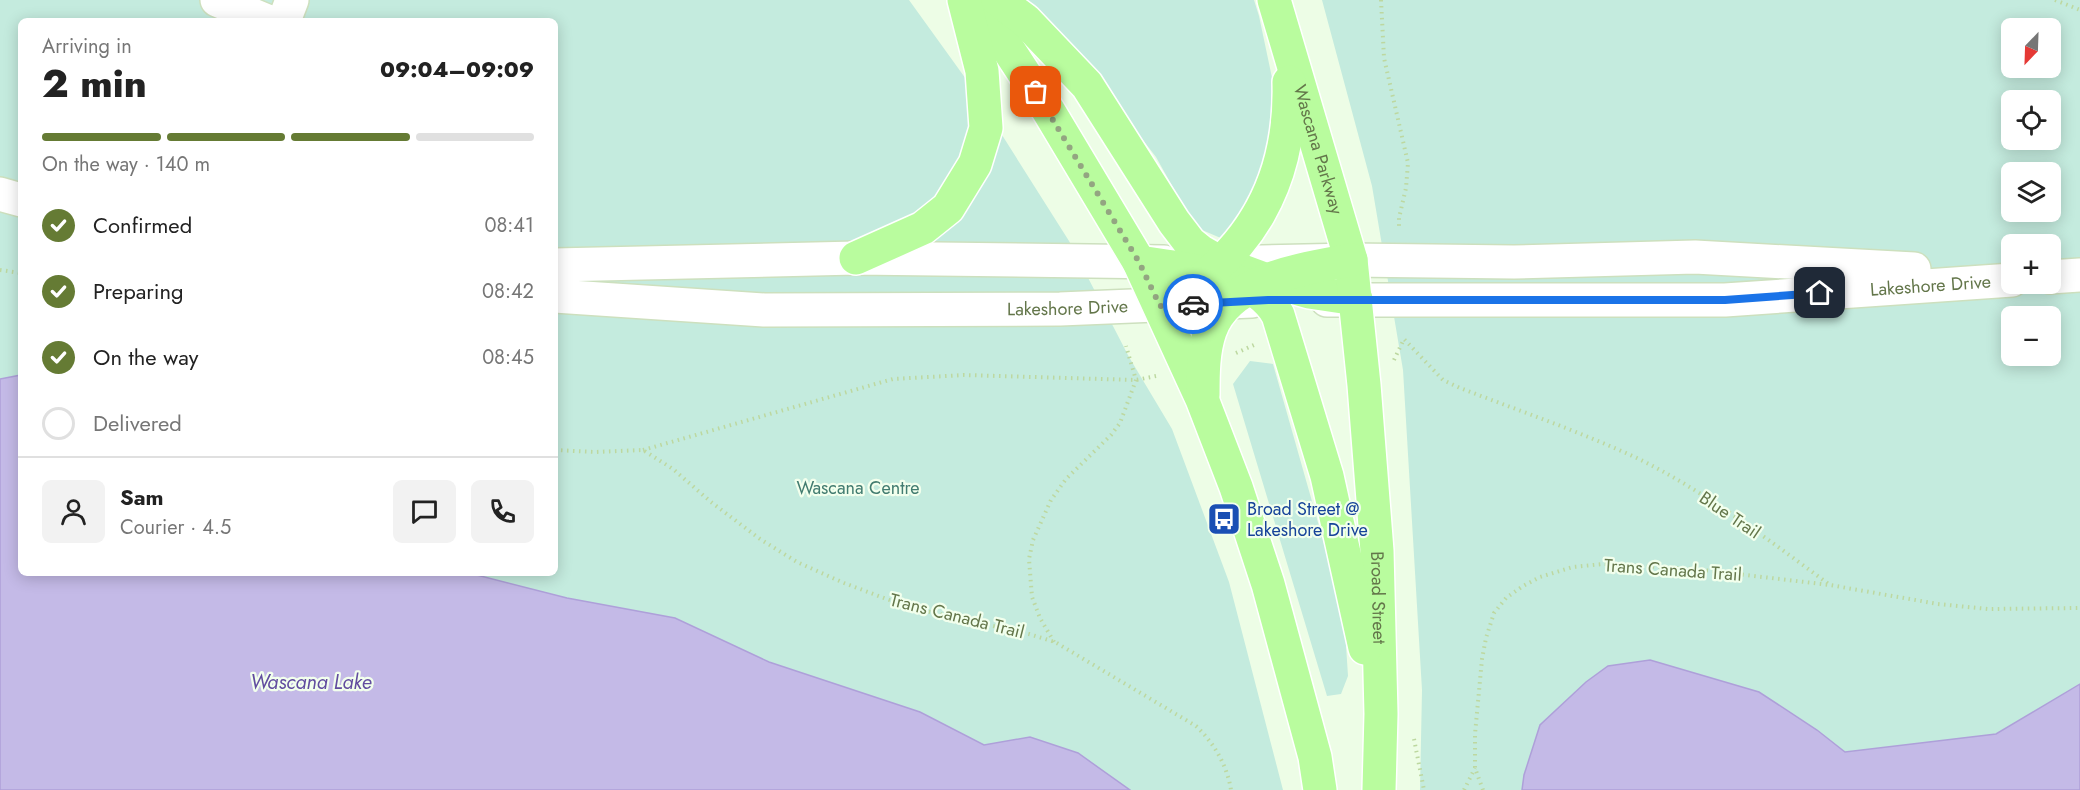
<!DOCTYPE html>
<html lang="en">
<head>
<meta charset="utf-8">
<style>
  :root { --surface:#fff; --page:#f2f2f2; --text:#222; --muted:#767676; --line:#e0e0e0; --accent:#657b34 }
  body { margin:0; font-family:Jost,sans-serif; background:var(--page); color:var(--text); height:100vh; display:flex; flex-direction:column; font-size:22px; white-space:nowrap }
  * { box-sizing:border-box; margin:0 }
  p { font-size:20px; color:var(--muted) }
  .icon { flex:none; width:33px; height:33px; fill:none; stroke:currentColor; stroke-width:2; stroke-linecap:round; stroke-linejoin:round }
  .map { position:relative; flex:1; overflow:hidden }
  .drawer { position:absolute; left:18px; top:18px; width:540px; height:558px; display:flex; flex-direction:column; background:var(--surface); border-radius:9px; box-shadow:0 3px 15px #0003 }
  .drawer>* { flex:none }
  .needle { width:39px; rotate:203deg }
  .fabs { position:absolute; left:2001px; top:18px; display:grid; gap:12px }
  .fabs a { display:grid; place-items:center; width:60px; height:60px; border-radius:9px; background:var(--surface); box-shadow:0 3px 15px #0003; font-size:30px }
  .pin { position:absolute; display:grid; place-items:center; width:51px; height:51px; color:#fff; margin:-26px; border-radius:12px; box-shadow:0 3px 9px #0006 }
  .courier { position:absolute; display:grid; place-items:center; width:60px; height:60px; margin:-30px; border:4px solid #1a73e8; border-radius:50%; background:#fff; color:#222; box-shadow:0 2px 8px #0007 }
  .headline em { font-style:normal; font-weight:800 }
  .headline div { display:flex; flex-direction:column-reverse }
  .headline { display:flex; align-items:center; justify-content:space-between; height:102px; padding:0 24px }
  h1 { font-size:39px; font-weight:800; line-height:45px }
  .bar { display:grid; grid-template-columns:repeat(4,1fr); gap:9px 6px; align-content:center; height:72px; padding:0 24px }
  .bar i { height:8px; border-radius:4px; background:var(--line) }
  .bar .current { background:var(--accent) }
  .bar p { grid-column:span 4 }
  .line { display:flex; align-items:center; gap:15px; padding:0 24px; border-top:2px solid var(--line) }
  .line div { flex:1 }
  .round { display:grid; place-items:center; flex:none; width:63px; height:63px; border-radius:9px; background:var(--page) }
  ol { padding:0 24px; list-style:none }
  li { display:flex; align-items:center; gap:18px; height:66px }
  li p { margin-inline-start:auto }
  li .icon { padding:6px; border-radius:50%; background:var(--accent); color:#fff; stroke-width:4 }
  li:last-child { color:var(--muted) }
  li i { width:33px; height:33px; border:3px solid var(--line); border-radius:50% }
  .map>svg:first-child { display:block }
</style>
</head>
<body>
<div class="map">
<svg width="2080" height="790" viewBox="0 0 2080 790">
  <rect width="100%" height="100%" fill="#edfde6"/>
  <!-- green -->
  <path fill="#c4ebde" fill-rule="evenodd" d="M 0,0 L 909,0 L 971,86 L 1069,241 L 1129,357 L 1172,429 L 1229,582 L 1283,790 L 0,790 ZM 21,21 L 555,21 L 555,573 L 21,573 Z
    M 1026,0 L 1254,0 L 1259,16 L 1275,92 L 1277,152 L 1257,204 L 1223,239 L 1195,227 L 1156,157 L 1063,37 Z
    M 1322,0 L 2080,0 L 2080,790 L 1420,790 L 1422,690 L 1403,370 L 1372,186 ZM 2012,28 L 2050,28 L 2050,68 L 2012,68 ZM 2012,100 L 2050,100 L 2050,140 L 2012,140 ZM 2012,172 L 2050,172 L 2050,212 L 2012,212 ZM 2012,244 L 2050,244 L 2050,284 L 2012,284 ZM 2012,316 L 2050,316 L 2050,356 L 2012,356 Z
    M 1250,361 L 1273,364 L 1344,614 L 1348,676 L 1341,694 L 1327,696 L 1233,384 Z"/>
  <!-- water -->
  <path fill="#c4bae7" stroke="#aea0d9" stroke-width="1.5" d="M 21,375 L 21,573 L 469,573 L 567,598 L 675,618 L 769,662 L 920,712 L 984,745 L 1030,737 L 1078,753 L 1130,790 L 0,790 L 0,379 Z
    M 1650,660 L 1759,692 L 1817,730 L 1845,752 L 1996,734 L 2080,684 L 2080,790 L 1522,790 L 1524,775 L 1540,725 L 1586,682 L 1608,666 Z"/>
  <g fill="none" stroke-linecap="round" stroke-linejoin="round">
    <defs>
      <g id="minor">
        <path d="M 217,0 L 267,21"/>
        <path d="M 284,21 L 292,0"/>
        <path d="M 0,194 L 21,200"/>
        <path d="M 1219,263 L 1351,260 L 1514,262 L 1695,257 L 1914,269"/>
        <path d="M 555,265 L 856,258 L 1164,262"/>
        <path d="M 2050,277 L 2080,275"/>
        <path id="s1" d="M 555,296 L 764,310 L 1060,309 L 1252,301"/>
        <path id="s2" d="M 1327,300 L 1725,300 L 2012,280"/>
      </g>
      <g id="major">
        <path d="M 976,0 L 1048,110 L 1139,262 L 1202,399 L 1236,487 L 1268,584 L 1315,757 L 1320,790"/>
        <path d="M 998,0 L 1025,20 L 1087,85 L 1174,222 L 1190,243 L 1200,251 L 1221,263 L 1267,280 L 1309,292 L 1356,299"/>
        <path id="s3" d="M 1274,0 L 1351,260 L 1364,385 L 1377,551 L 1381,714 L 1379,790"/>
        <path d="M 856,258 L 923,228 L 948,208 L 975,164 L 986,128 L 982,71 L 964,0"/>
        <path d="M 1139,262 C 1184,270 1254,271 1278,315 L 1327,476 L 1365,648"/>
        <path d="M 1160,306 C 1249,258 1292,182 1289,82"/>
        <path d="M 1203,395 C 1203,374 1203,351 1210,331 C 1228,278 1305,269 1351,260"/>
      </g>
    </defs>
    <!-- minor casing -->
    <use href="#minor" stroke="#cde0be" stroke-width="36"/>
    <!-- major casing -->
    <use href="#major" stroke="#fff" stroke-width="36"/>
    <!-- path -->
    <path stroke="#bdd8a0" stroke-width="4" stroke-dasharray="1.5 4.5" stroke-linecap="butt" d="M 1381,0 L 1384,58 L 1408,163 L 1406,188 L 1399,218 L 1399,230
      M 2055,0 L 2080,10
      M 0,270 L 21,273
      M 1236,353 L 1254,345
      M 1394,360 L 1404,339 L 1443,380 L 1460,388 C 1520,411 1581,432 1639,459 C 1706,492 1770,541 1830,585
      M 555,450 L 595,452 L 643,450 L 673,469 L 711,502 L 760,539 L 797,562 L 844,583 L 908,607 L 1029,634 L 1055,642 L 1196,726 C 1214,743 1227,765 1231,790
      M 643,450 L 893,379 L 964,375 L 1136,380 L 1156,376
      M 1054,642 L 1040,618 L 1032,597 L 1029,559 L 1033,540 L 1051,500 L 1066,479 L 1111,435 L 1120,423 L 1136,380 L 1126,346
      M 1414,739 L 1424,790
      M 1464,790 L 1475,768
      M 1483,790 L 1475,768 L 1475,734 L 1482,659 L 1486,638 L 1494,613 L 1506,598 L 1523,586 L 1540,577 L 1573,567 L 1603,564 L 1695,569 L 1830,585 L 1938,604 L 1988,609 L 2080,608"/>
    <!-- minor -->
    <use href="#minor" stroke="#fff" stroke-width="33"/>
    <!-- major -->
    <use href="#major" stroke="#b9fc9e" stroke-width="33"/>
  </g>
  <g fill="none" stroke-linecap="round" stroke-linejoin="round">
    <!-- done -->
    <path stroke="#93a581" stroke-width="6" stroke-dasharray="0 10.8" d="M 1036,92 L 1139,262 L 1160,306 L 1193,304"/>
    <!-- route -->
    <path stroke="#1a73e8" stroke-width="8" d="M 1193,304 L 1268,300 L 1725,300 L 1820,293"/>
  </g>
  <!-- icons -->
  <defs>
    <symbol id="bus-square" viewBox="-11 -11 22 22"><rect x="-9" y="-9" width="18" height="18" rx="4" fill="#1a4fb4" stroke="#f2ffed"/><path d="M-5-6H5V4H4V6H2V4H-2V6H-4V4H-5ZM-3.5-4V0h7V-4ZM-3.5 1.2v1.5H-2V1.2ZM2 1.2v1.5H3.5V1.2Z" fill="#fff"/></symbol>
  </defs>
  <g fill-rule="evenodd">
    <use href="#bus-square" x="1205" y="500" width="38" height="38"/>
  </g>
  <g text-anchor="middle" stroke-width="4.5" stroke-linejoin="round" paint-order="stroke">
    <!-- street labels -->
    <g font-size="18" fill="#63764a" stroke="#f2ffed">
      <text dy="6" stroke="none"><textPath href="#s3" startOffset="156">Wascana Parkway</textPath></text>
      <text dy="6" stroke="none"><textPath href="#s2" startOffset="604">Lakeshore Drive</textPath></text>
      <text dy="6" stroke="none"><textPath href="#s1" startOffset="513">Lakeshore Drive</textPath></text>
      <text transform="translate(1730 515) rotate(34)" y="6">Blue Trail</text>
      <text transform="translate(1673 570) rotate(4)" y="6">Trans Canada Trail</text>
      <text dy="6" stroke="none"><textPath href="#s3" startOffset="610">Broad Street</textPath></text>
      <text transform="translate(957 616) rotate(14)" y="6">Trans Canada Trail</text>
    </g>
    <!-- park labels -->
    <g font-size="18" fill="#427c70" stroke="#f2ffed">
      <text x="858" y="494">Wascana Centre</text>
    </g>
    <!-- transit labels -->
    <g font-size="18" fill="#164399" stroke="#f2ffed" text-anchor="start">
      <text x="1247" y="515">Broad Street @<tspan x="1247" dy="21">Lakeshore Drive</tspan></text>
    </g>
    <!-- water labels -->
    <g font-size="20" font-style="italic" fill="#614c9f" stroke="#f2ffed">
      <text x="311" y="689">Wascana Lake</text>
    </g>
  </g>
</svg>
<div class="fabs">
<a><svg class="needle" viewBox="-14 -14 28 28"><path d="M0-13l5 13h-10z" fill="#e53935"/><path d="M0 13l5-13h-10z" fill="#767676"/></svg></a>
<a><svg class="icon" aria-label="locate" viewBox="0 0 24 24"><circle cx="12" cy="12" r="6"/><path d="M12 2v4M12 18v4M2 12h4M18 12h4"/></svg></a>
<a><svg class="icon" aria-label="layers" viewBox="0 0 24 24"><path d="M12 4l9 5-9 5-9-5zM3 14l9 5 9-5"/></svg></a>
<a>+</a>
<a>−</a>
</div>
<div class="pin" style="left:1036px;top:92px;background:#ea580c"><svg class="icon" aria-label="bag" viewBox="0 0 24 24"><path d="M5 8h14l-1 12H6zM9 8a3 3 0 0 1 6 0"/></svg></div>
<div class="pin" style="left:1820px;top:293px;background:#1f2937"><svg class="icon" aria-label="home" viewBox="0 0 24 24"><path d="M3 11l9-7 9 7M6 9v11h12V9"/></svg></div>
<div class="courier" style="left:1193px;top:304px"><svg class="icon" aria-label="car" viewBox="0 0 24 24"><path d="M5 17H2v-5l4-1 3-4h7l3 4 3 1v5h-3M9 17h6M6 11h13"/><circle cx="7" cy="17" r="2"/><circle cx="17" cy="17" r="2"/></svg></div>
<section class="drawer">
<div class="headline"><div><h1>2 min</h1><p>Arriving in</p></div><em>09:04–09:09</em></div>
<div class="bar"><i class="current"></i><i class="current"></i><i class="current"></i><i></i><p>On the way · 140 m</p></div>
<ol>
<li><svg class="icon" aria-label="check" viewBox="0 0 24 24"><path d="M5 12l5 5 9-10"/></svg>Confirmed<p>08:41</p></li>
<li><svg class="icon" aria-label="check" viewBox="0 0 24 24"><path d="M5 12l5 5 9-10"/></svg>Preparing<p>08:42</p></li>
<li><svg class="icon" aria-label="check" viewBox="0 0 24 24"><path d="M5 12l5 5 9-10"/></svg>On the way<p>08:45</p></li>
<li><i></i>Delivered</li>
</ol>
<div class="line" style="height:108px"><a class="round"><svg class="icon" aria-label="person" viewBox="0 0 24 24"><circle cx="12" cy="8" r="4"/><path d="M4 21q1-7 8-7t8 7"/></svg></a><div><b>Sam</b><p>Courier · 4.5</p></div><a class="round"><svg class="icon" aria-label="chat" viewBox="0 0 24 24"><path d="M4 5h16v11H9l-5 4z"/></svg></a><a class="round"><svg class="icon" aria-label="phone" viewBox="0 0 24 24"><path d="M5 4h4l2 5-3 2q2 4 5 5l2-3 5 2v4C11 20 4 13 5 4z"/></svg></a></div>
</section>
</div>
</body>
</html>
